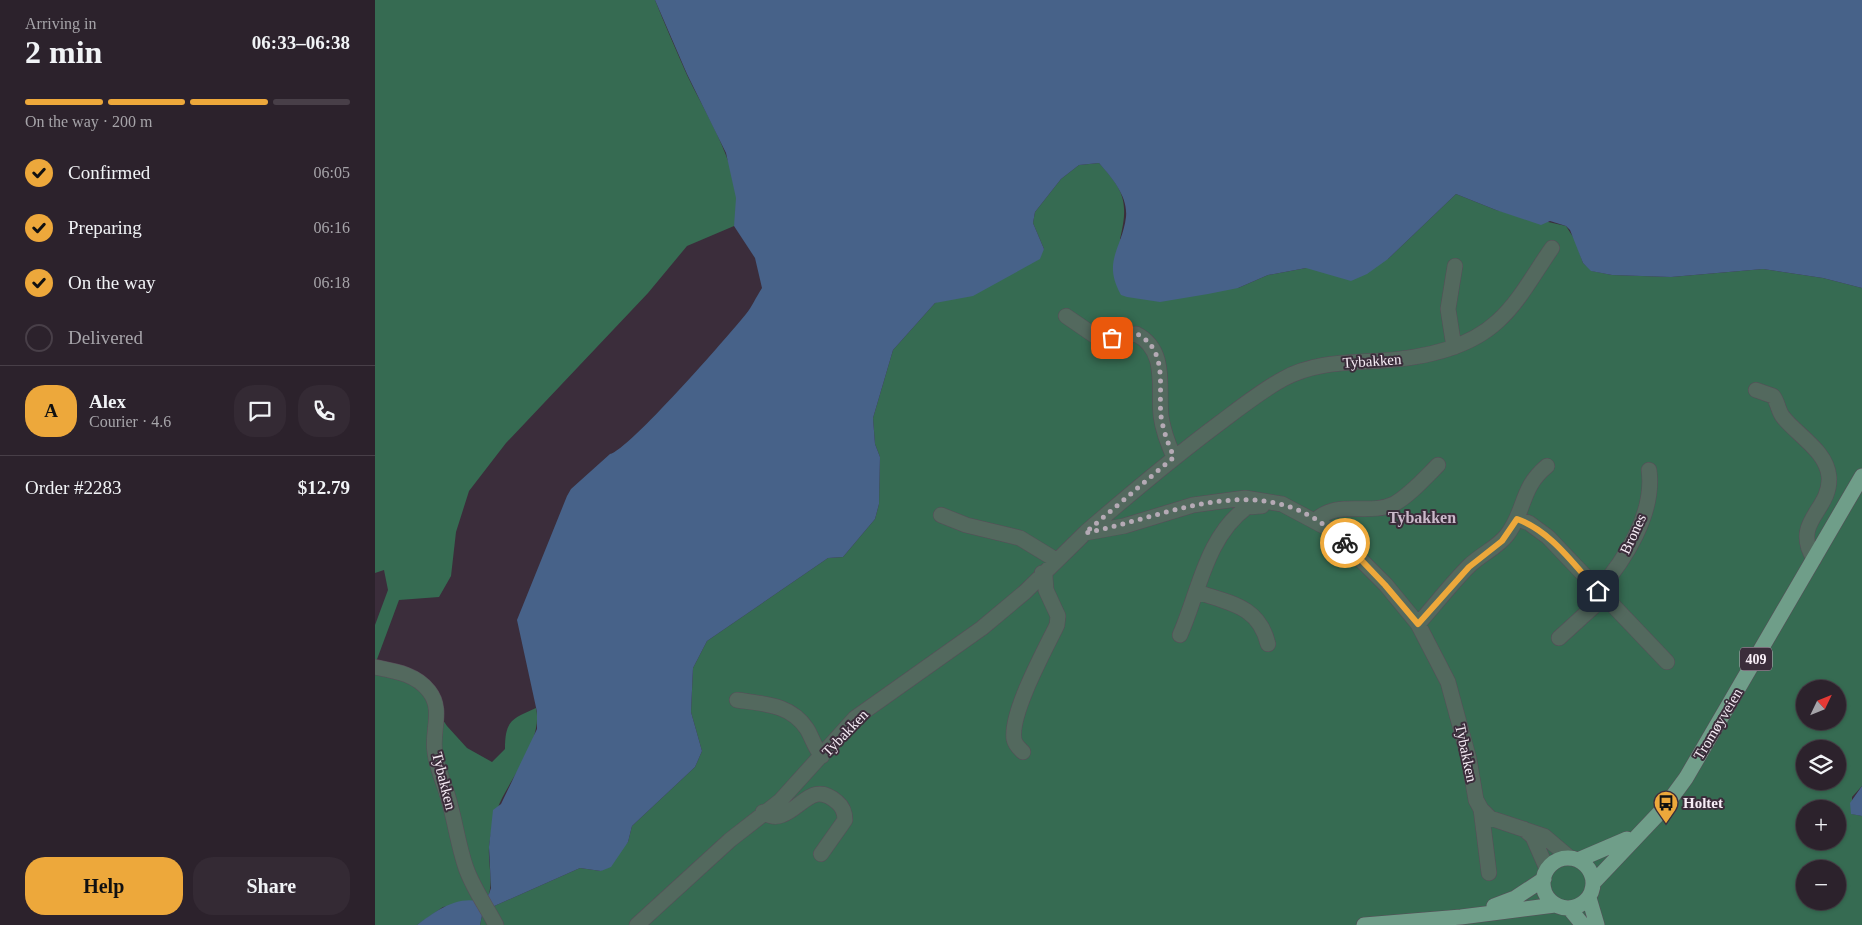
<!DOCTYPE html>
<html lang="en">
<head>
<meta charset="utf-8">
<style>
  :root { --surface:#2c222c; --page:#342a34; --text:#f1f3f6; --muted:#a6a4a9; --line:#483f48; --accent:#eda83b }
  body { margin:0; font-family:"Times New Roman",serif; background:var(--page); color:var(--text); height:100vh; display:flex; flex-direction:column; font-size:19px; white-space:nowrap }
  * { box-sizing:border-box; margin:0 }
  p { font-size:16px; color:var(--muted) }
  .icon { flex:none; width:28px; height:28px; fill:none; stroke:currentColor; stroke-width:2; stroke-linecap:round; stroke-linejoin:round }
  .map { position:relative; flex:1; overflow:hidden }
  .details { display:flex; flex-direction:column; background:var(--surface); width:375px }
  .details>* { flex:none }
  .needle { width:32px; rotate:47deg }
  .controls { position:absolute; left:1421px; top:680px; display:grid; gap:10px }
  .controls a { display:grid; place-items:center; width:50px; height:50px; border-radius:50%; background:var(--surface); box-shadow:0 1px 4px #0004,0 0 0 1px var(--line); font-size:25px }
  .pin { position:absolute; display:grid; place-items:center; width:42px; height:42px; color:#fff; margin:-21px; border-radius:10px; box-shadow:0 2px 8px #0006 }
  .courier { position:absolute; display:grid; place-items:center; width:50px; height:50px; margin:-25px; border:4px solid #eda83b; border-radius:50%; background:#fff; color:#222; box-shadow:0 1px 6px #0007 }
  .headline em { font-style:normal; font-weight:600 }
  .headline div { display:flex; flex-direction:column-reverse }
  .headline { display:flex; align-items:center; justify-content:space-between; height:85px; padding:0 25px }
  h1 { font-size:32px; font-weight:600; line-height:38px }
  .bar { display:grid; grid-template-columns:repeat(4,1fr); gap:8px 5px; align-content:center; height:60px; padding:0 25px }
  .bar i { height:6px; border-radius:4px; background:var(--line) }
  .bar .active { background:var(--accent) }
  .bar p { grid-column:span 4 }
  .line { display:flex; align-items:center; gap:12px; padding:0 25px; border-top:1px solid var(--line) }
  .line div { flex:1 }
  .round { display:grid; place-items:center; flex:none; width:52px; height:52px; border-radius:20px; background:var(--page) }
  ol { padding:0 25px; list-style:none }
  li { display:flex; align-items:center; gap:15px; height:55px }
  li p { margin-inline-start:auto }
  li .icon { padding:5px; border-radius:50%; background:var(--accent); color:#111; stroke-width:4 }
  li:last-child { color:var(--muted) }
  li i { width:28px; height:28px; border:2px solid var(--line); border-radius:50% }
  .button { display:flex; gap:10px; margin-top:auto; padding:10px 25px }
  .button a { flex:1; height:58px; border-radius:20px; background:var(--accent); color:#111; font-size:20px; font-weight:600; line-height:58px; text-align:center }
  .button a+a { background:var(--page); color:var(--text) }
  main { display:flex; flex:1; min-height:0 }
  .map>svg:first-child { display:block }
</style>
</head>
<body>
<main>
<section class="details">
<div class="headline"><div><h1>2 min</h1><p>Arriving in</p></div><em>06:33–06:38</em></div>
<div class="bar"><i class="active"></i><i class="active"></i><i class="active"></i><i></i><p>On the way · 200 m</p></div>
<ol>
<li><svg class="icon" aria-label="check" viewBox="0 0 24 24"><path d="M5 12l5 5 9-10"/></svg>Confirmed<p>06:05</p></li>
<li><svg class="icon" aria-label="check" viewBox="0 0 24 24"><path d="M5 12l5 5 9-10"/></svg>Preparing<p>06:16</p></li>
<li><svg class="icon" aria-label="check" viewBox="0 0 24 24"><path d="M5 12l5 5 9-10"/></svg>On the way<p>06:18</p></li>
<li><i></i>Delivered</li>
</ol>
<div class="line" style="height:90px"><b class="round" style="background:var(--accent);color:#111">A</b><div><b>Alex</b><p>Courier · 4.6</p></div><a class="round"><svg class="icon" aria-label="chat" viewBox="0 0 24 24"><path d="M4 5h16v11H9l-5 4z"/></svg></a><a class="round"><svg class="icon" aria-label="phone" viewBox="0 0 24 24"><path d="M5 4h4l2 5-3 2q2 4 5 5l2-3 5 2v4C11 20 4 13 5 4z"/></svg></a></div>
<div class="line" style="height:65px"><div>Order #2283</div><b>$12.79</b></div>
<div class="button"><a>Help</a><a>Share</a></div>
</section>
<div class="map">
<svg width="1487" height="925" viewBox="0 0 1487 925">
  <rect width="100%" height="100%" fill="#3b2d3b"/>
  <!-- forest -->
  <path fill="#366b52" fill-rule="evenodd" d="M 0,0 L 280,0 C 290,25 301,50 312,75 C 330,113 375,182 359,226 L 312,246 L 273,293 L 131,443 L 94,491 L 81,532 L 76,576 L 64,597 L 24,600 L 1,662 L 47,689 L 72,726 L 92,748 L 117,762 L 130,749 C 130,720 137,719 161,708 C 169,741 132,781 122,810 C 118,821 115,837 114,848 C 113,863 118,879 114,894 L 102,901 L 68,907 L 42,925 L 0,925 L 0,625 L 13,590 L 9,570 L 0,573 Z
    M 724,163 C 749,190 754,202 745,239 L 863,288 L 893,275 L 931,268 L 1013,259 L 1081,194 L 1121,210 L 1191,226 L 1200,240 L 1208,263 L 1217,271 L 1237,275 L 1296,277 L 1388,269 L 1448,278 L 1487,288 L 1487,786 L 1477,797 L 1477,814 L 1487,816 L 1487,925 L 105,925 L 108,911 L 205,868 L 226,871 L 253,842 L 257,826 L 320,767 L 327,751 L 316,712 L 318,668 L 332,641 L 453,558 L 468,557 L 500,519 L 504,504 L 505,457 L 500,444 L 498,418 L 518,350 L 560,303 L 669,249 L 658,223 L 660,212 L 686,179 L 704,165 ZM 1430,689 L 1462,689 L 1462,721 L 1430,721 ZM 1430,749 L 1462,749 L 1462,781 L 1430,781 ZM 1430,809 L 1462,809 L 1462,841 L 1430,841 ZM 1430,869 L 1462,869 L 1462,901 L 1430,901 Z"/>
  <!-- water -->
  <path fill="#476289" d="M 280,0 L 1487,0 L 1487,288 L 1448,278 L 1388,269 L 1296,277 L 1237,275 L 1216,271 L 1208,263 L 1195,230 L 1191,226 L 1175,221 L 1166,225 L 1121,210 L 1081,194 L 1013,259 L 992,274 L 976,281 L 931,268 L 893,275 L 863,288 L 833,294 L 785,302 L 752,297 L 746,295 C 727,261 747,249 751,217 C 753,196 737,178 724,163 L 704,165 L 686,179 L 660,212 L 658,223 L 669,249 L 665,259 L 598,296 L 560,303 L 518,350 L 498,418 L 500,444 L 505,457 L 504,504 L 500,519 L 468,557 L 453,558 L 332,641 L 318,668 L 316,712 L 327,751 L 320,767 L 257,826 L 253,842 L 236,867 L 226,871 L 205,868 L 108,911 L 105,925 L 42,925 C 60,912 79,897 102,901 L 114,894 L 116,888 L 114,847 L 118,810 L 126,804 L 162,729 L 162,712 L 142,620 L 192,496 L 196,489 L 235,454 C 253,451 354,335 371,314 C 377,307 381,297 387,288 L 380,258 L 359,226 L 361,198 L 351,153 L 312,74 Z
    M 1487,786 L 1487,816 L 1476,814 L 1475,803 Z"/>
  <g fill="none" stroke-linecap="round" stroke-linejoin="round">
    <defs>
      <path id="minor" d="M 691,316 L 723,338 L 761,334 C 793,350 783,388 786,416 C 788,430 793,444 799,457
        M 1079,347 L 1073,309 L 1080,266
        M 1381,390 L 1398,396 C 1403,402 1403,411 1408,417 C 1422,435 1452,451 1454,477 C 1456,511 1416,521 1439,559
        M 566,515 L 591,525 L 645,538 L 681,560
        M 1143,519 L 1154,523 L 1173,537 L 1292,662
        M 941,520 C 963,499 993,516 1019,504 C 1035,495 1050,478 1063,465
        M 711,532 C 755,494 799,457 846,422 C 866,407 886,391 908,379 C 937,363 967,363 1000,361 C 1042,359 1091,351 1123,321 C 1145,301 1160,272 1177,248
        M 1223,591 C 1250,560 1280,513 1274,470
        M 822,592 C 855,603 884,606 893,644
        M 1043,624 C 1060,605 1076,584 1094,566 C 1106,554 1122,548 1132,535 C 1151,510 1145,488 1172,466
        M 805,635 C 824,592 831,537 872,507 L 887,506
        M 1184,638 L 1229,597
        M 0,667 C 20,671 41,674 54,691 C 69,710 56,731 60,753 C 62,768 69,783 73,797 C 80,820 83,845 91,868 C 98,888 111,906 121,925
        M 362,700 C 389,704 416,704 432,729 C 437,737 440,749 447,756
        M 648,752 C 644,748 640,745 639,739 C 635,713 670,650 682,625 L 683,616 L 671,590 L 670,576 L 667,573
        M 1106,809 L 1114,873
        M 388,812 C 394,816 400,818 407,815 C 428,807 438,781 462,802 C 468,807 470,813 470,820 L 446,854
        M 1149,829 L 1158,837 L 1172,869
        M 262,925 L 355,840 L 405,801 L 480,718 L 607,628 L 650,592 L 710,533 L 749,526 L 818,505 L 870,498 L 907,504 L 956,530 L 1011,585 L 1043,624 L 1073,682 L 1094,759 L 1101,800 L 1106,809 L 1115,818 L 1169,836 L 1195,858"/>
      <path id="major" d="M1168 883a25 25 0 1 1 50 0a25 25 0 1 1-50 0Z
        M 1203,860 L 1252,839
        M 1218,883 L 1289,808 L 1311,778 L 1487,476
        M 1214,898 L 1222,925
        M 1119,906 L 1140,898 L 1169,879
        M 1194,908 L 1208,925
        M 989,925 L 1086,917 L 1180,905"/>
    </defs>
    <!-- minor casing -->
    <use href="#minor" stroke="#594c59" stroke-width="16"/>
    <!-- major casing -->
    <use href="#major" stroke="#594c59" stroke-width="16"/>
    <!-- minor -->
    <use href="#minor" stroke="#53695e" stroke-width="15"/>
    <!-- major -->
    <use href="#major" stroke="#6f9e89" stroke-width="15"/>
  </g>
  <g fill="none" stroke-linecap="round" stroke-linejoin="round">
    <!-- done -->
    <path stroke="#b5aab5" stroke-width="5" stroke-dasharray="0 9" d="M 737,338 L 762,334 C 794,350 783,389 786,416 C 788,430 793,444 799,457 L 710,533 C 800,515 892,463 970,543"/>
    <!-- route -->
    <path stroke="#eda83b" stroke-width="6" d="M 970,543 L 1010,585 L 1043,624 L 1094,567 L 1127,541 L 1142,519 C 1176,531 1199,565 1223,591"/>
  </g>
  <!-- icons -->
  <defs>
    <symbol id="bus-pin" viewBox="-11 -11 22 30"><path d="M0 17L-7.5 6A9.5 9.5 0 1 1 7.5 6Z" fill="#eda83b" stroke="#3b2d3b"/><path d="M-5-6H5V4H4V6H2V4H-2V6H-4V4H-5ZM-3.5-4V0h7V-4ZM-3.5 1.2v1.5H-2V1.2ZM2 1.2v1.5H3.5V1.2Z" fill="#111"/></symbol>
  </defs>
  <g fill-rule="evenodd">
    <use href="#bus-pin" x="1277" y="789" width="28" height="38"/>
  </g>
  <g text-anchor="middle" stroke-width="4" stroke-linejoin="round" paint-order="stroke">
    <!-- shield labels -->
    <rect fill="#3b2d3b" stroke="#bfb3be" stroke-width="1" x="1365" y="647.5" width="32" height="23" rx="4"/>
    <g font-size="14" font-weight="bold" fill="#f7edf6">
      <text x="1381" y="664">409</text>
    </g>
    <!-- street labels -->
    <g font-size="15" fill="#f7edf6" stroke="#3b2d3b">
      <text transform="translate(997 361) rotate(-4)" y="5">Tybakken</text>
      <text transform="translate(1258 534) rotate(-65)" y="5">Brones</text>
      <text transform="translate(1343 724) rotate(-59)" y="5">Tromøyveien</text>
      <text transform="translate(470 733) rotate(-46)" y="5">Tybakken</text>
      <text transform="translate(1091 753) rotate(78)" y="5">Tybakken</text>
      <text transform="translate(69 781) rotate(76)" y="5">Tybakken</text>
    </g>
    <!-- poi labels -->
    <g font-size="15" font-weight="bold" fill="#f7edf6" stroke="#3b2d3b" text-anchor="start">
      <text x="1308" y="808">Holtet</text>
    </g>
    <!-- neighbourhood labels -->
    <g font-size="16" font-weight="bold" fill="#cbb9ca" stroke="#3b2d3b">
      <text x="1047" y="523">Tybakken</text>
    </g>
  </g>
</svg>
<div class="controls">
<a><svg class="needle" viewBox="-14 -14 28 28"><path d="M0-13l5 13h-10z" fill="#e53935"/><path d="M0 13l5-13h-10z" fill="#a6a4a9"/></svg></a>
<a><svg class="icon" aria-label="layers" viewBox="0 0 24 24"><path d="M12 4l9 5-9 5-9-5zM3 14l9 5 9-5"/></svg></a>
<a>+</a>
<a>−</a>
</div>
<div class="pin" style="left:737px;top:338px;background:#ea580c"><svg class="icon" aria-label="bag" viewBox="0 0 24 24"><path d="M5 8h14l-1 12H6zM9 8a3 3 0 0 1 6 0"/></svg></div>
<div class="pin" style="left:1223px;top:591px;background:#1f2937"><svg class="icon" aria-label="home" viewBox="0 0 24 24"><path d="M3 11l9-7 9 7M6 9v11h12V9"/></svg></div>
<div class="courier" style="left:970px;top:543px"><svg class="icon" aria-label="bike" viewBox="0 0 24 24"><circle cx="6" cy="16" r="4"/><circle cx="18" cy="16" r="4"/><path d="M6 16l4-8h5l3 8M10 8l3 8H6M13 5h3"/></svg></div>
</div>
</main>
</body>
</html>
